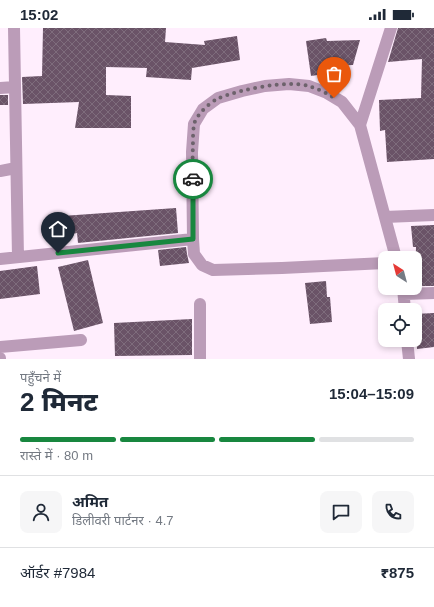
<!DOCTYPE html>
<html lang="hi">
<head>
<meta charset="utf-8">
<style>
  :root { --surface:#fff; --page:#f6f6f7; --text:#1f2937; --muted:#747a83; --line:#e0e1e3; --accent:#18873f }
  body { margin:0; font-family:Helvetica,"Noto Sans Devanagari",sans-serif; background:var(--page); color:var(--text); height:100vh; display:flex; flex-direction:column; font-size:15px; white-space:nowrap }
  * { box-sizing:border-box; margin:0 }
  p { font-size:13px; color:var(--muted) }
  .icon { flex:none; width:22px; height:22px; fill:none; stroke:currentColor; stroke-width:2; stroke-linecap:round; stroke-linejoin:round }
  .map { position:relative; height:331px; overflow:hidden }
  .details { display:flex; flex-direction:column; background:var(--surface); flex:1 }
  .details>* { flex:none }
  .needle { width:26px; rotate:324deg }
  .buttons { position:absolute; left:378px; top:223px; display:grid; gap:8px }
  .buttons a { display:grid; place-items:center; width:44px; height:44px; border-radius:8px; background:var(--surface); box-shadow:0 2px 6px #0003; font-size:20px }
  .pin { position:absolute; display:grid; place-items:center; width:34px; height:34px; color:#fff; margin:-41px -17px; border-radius:50% 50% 50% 0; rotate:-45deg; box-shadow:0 0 4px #0007 }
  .pin .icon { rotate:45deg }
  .courier { position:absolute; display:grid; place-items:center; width:40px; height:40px; margin:-20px; border:3px solid #18873f; border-radius:50%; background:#fff; color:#222; box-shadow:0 1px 5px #0007 }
  .summary em { font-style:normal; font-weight:800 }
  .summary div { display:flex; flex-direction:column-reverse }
  .summary { display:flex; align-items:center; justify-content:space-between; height:68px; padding:0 20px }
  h1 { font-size:26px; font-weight:800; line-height:30px }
  .bar { display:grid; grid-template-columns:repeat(4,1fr); gap:6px 4px; align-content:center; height:48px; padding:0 20px }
  .bar i { height:5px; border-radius:3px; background:var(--line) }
  .bar .current { background:var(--accent) }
  .bar p { grid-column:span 4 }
  .line { display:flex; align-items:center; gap:10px; padding:0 20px; border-top:1px solid var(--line) }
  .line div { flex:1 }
  .round { display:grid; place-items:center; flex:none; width:42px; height:42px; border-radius:8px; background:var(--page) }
  .status { display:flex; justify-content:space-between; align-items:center; height:28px; padding:0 20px; background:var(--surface); direction:ltr }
  .status svg { height:11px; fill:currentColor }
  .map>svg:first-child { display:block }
</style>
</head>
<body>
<div class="status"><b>15:02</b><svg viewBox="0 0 49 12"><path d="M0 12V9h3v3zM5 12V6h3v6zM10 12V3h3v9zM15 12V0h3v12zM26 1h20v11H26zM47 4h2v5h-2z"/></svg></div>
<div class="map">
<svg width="434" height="331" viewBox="0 0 434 331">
  <defs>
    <pattern id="building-cross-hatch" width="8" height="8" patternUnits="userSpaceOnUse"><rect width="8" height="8" fill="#6a5367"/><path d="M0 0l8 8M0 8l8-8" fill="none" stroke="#7e6c7c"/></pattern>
  </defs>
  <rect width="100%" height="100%" fill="#ffeefd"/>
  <!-- building -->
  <path fill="url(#building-cross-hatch)" d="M 43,0 L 166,0 L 165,14 L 205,17 L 204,13 L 237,8 L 240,32 L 192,40 L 191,52 L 146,49 L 147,40 L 106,39 L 106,67 L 131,68 L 131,100 L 75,100 L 79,74 L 23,76 L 22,49 L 42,48 Z
    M 398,0 L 434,0 L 434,131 L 387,134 L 385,102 L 380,103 L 379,72 L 421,70 L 422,31 L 388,34 Z
    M 326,10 L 327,13 L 360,12 L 353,37 L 330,38 L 331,45 L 311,48 L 306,13 Z
    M 0,67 L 8,67 L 8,77 L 0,77 Z
    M 176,180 L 178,205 L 78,215 L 77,205 L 72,206 L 72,203 L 63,204 L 62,188 Z
    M 434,197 L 434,258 L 415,258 L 416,219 L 413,219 L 411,198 Z
    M 186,219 L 187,226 L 189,235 L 160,238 L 158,222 Z
    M 88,232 L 103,295 L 74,303 L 58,239 Z
    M 37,238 L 40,266 L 0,271 L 0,243 Z
    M 326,253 L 327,269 L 330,269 L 332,294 L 310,296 L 305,255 Z
    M 434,285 L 434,319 L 417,321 L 415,286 Z
    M 192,291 L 192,327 L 115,328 L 114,295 Z"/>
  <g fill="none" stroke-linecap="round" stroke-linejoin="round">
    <!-- minor -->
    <path stroke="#bb9cb8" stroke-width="12" d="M 14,0 L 18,229
      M 0,60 L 15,59
      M 360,97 L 391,0
      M 0,143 L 16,140
      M 385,189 L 434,187
      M 0,231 L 193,211
      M 385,235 L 282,240 L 213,242 L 202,237 L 194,226 L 193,211 L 192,124 L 194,96 L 203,81 L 218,70 L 242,63 L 265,58 L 289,56 L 309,58 L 327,65 L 342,74 L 360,97 L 396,230
      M 403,260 L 405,282
      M 404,266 L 434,265
      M 407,312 L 409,331
      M 0,319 L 81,312
      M 0,330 L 0,331
      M 200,331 L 200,276"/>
  </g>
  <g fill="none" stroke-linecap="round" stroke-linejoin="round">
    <!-- done -->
    <path stroke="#6d626c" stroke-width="4" stroke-dasharray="0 7.2" d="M 193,151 C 192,137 193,123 193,108 C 194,105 193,100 194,96 C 197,86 210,74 219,70 C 241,61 287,52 309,58 C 318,61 327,65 334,70"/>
    <!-- route -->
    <path stroke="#18873f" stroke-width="5" d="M 58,225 L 193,211 L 193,151"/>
  </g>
</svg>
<div class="buttons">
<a><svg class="needle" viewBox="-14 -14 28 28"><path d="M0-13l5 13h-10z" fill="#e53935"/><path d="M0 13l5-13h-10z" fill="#747a83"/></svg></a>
<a><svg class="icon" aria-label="locate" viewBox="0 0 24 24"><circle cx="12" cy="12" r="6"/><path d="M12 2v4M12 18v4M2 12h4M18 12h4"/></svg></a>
</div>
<div class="pin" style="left:334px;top:70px;background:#ea580c"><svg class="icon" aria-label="bag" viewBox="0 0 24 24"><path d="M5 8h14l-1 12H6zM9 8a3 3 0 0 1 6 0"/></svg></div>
<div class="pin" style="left:58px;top:225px;background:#1f2937"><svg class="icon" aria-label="home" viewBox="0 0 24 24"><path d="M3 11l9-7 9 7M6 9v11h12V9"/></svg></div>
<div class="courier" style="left:193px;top:151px"><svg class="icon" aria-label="car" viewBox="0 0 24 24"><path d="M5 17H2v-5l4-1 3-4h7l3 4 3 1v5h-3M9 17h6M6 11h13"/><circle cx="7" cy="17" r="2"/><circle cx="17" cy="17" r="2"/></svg></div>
</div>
<section class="details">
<div class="summary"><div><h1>2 मिनट</h1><p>पहुँचने में</p></div><em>15:04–15:09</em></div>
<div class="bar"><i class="current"></i><i class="current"></i><i class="current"></i><i></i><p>रास्ते में · 80 m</p></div>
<div class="line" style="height:72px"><a class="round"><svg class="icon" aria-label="person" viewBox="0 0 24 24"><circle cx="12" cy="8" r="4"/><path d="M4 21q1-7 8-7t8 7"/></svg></a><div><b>अमित</b><p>डिलीवरी पार्टनर · 4.7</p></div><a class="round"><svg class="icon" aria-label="chat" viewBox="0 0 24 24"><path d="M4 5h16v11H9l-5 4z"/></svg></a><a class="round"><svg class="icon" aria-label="phone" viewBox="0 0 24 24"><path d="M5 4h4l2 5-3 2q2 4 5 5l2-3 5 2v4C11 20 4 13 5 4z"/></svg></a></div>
<div class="line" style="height:52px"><div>ऑर्डर #7984</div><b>₹875</b></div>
</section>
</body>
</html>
